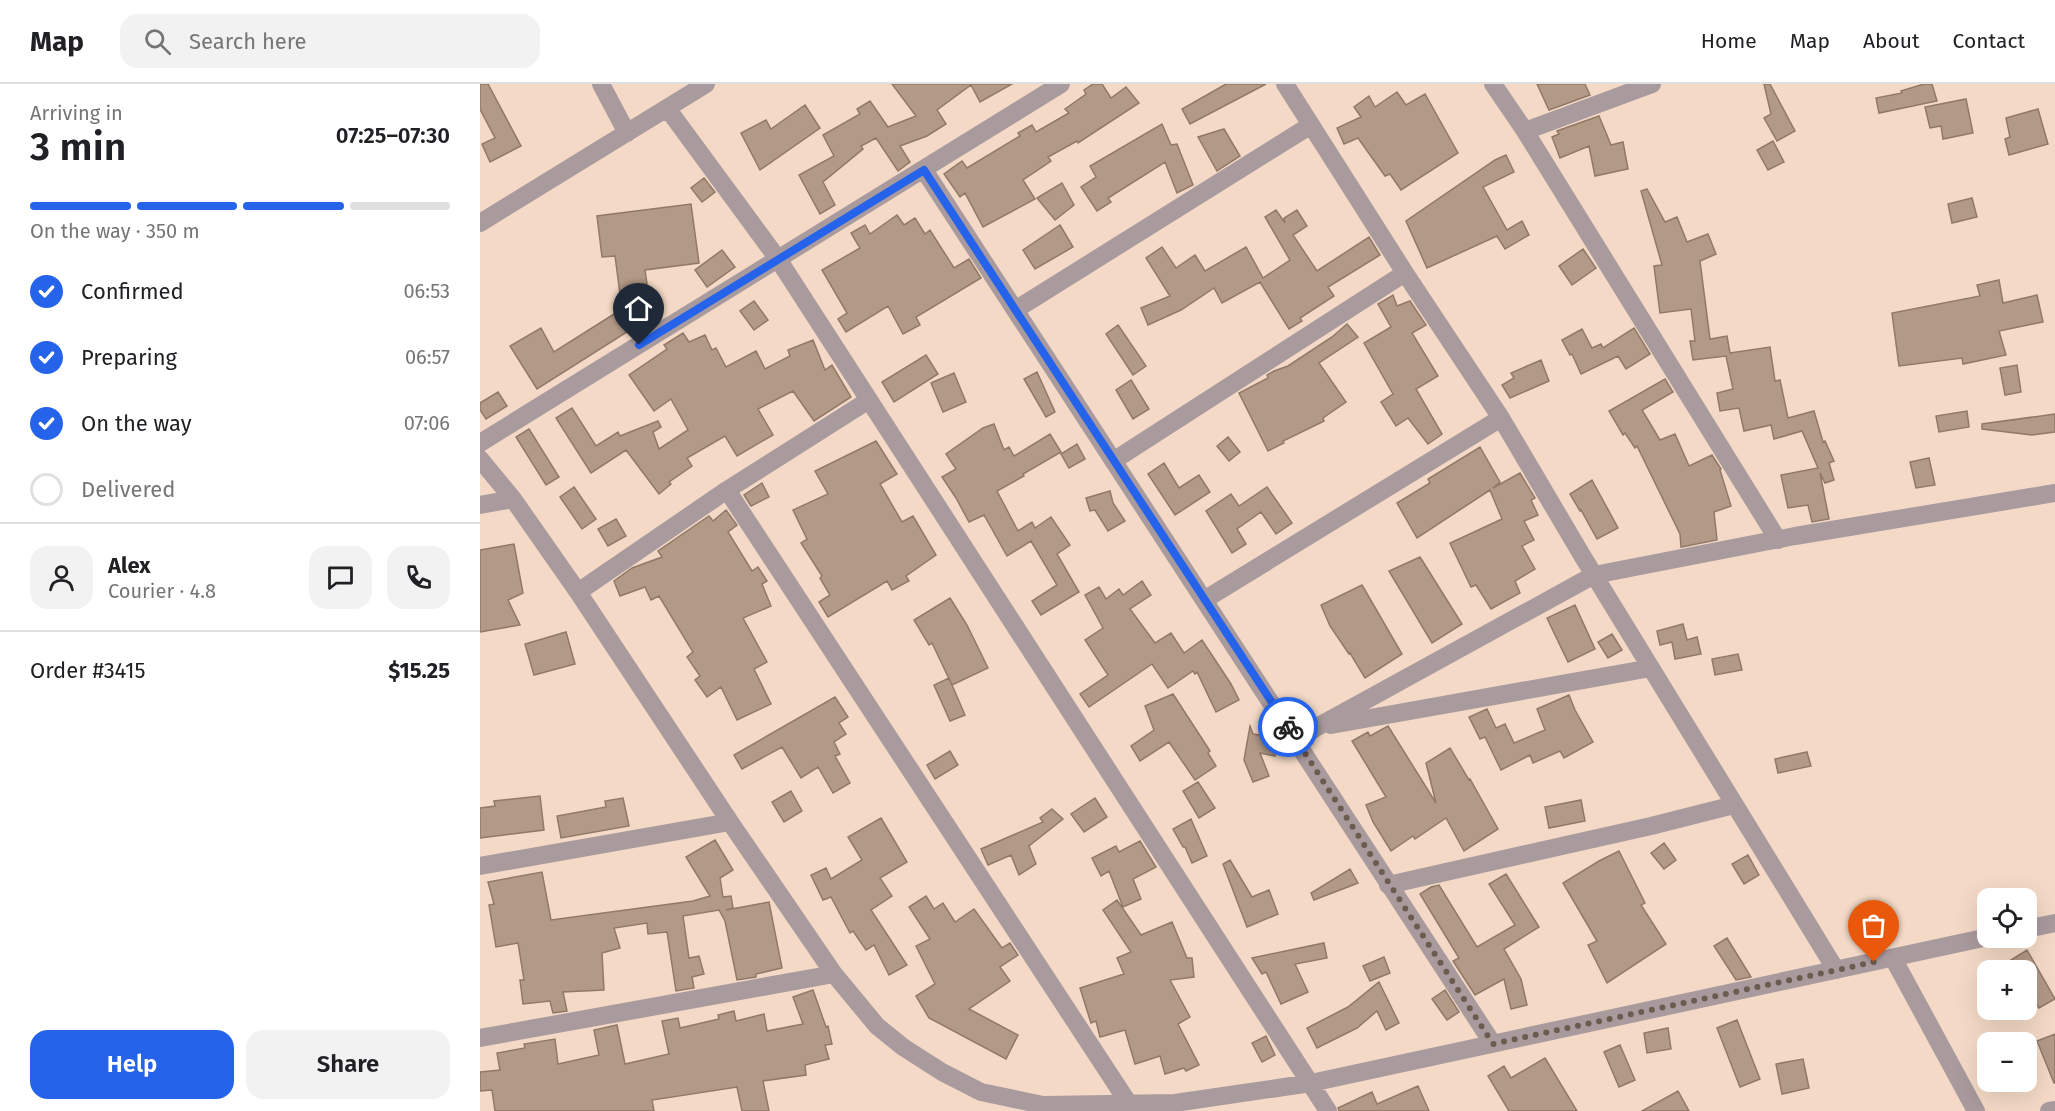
<!DOCTYPE html>
<html lang="en">
<head>
<meta charset="utf-8">
<style>
  :root { --surface:#fff; --page:#f2f2f2; --text:#202124; --muted:#757577; --line:#e0e0e0; --accent:#2563eb }
  body { margin:0; font-family:"Fira Sans",sans-serif; background:var(--page); color:var(--text); height:100vh; display:flex; flex-direction:column; font-size:22px; white-space:nowrap }
  * { box-sizing:border-box; margin:0 }
  p { font-size:20px; color:var(--muted) }
  .icon { flex:none; width:33px; height:33px; fill:none; stroke:currentColor; stroke-width:2; stroke-linecap:round; stroke-linejoin:round }
  .map { position:relative; flex:1; overflow:hidden }
  .drawer { display:flex; flex-direction:column; background:var(--surface); width:480px }
  .drawer>* { flex:none }
  .controls { position:absolute; left:1497px; top:804px; display:grid; gap:12px }
  .controls a { display:grid; place-items:center; width:60px; height:60px; border-radius:12px; background:var(--surface); box-shadow:0 6px 24px #0002; font-size:30px }
  .pin { position:absolute; display:grid; place-items:center; width:51px; height:51px; color:#fff; margin:-62px -26px; border-radius:50% 50% 50% 0; rotate:-45deg; box-shadow:0 0 6px #0007 }
  .pin .icon { rotate:45deg }
  .courier { position:absolute; display:grid; place-items:center; width:60px; height:60px; margin:-30px; border:4px solid #2563eb; border-radius:50%; background:#fff; color:#222; box-shadow:0 2px 8px #0007 }
  .overview em { font-style:normal; font-weight:600 }
  .overview div { display:flex; flex-direction:column-reverse }
  .overview { display:flex; align-items:center; justify-content:space-between; height:102px; padding:0 30px }
  h1 { font-size:39px; font-weight:600; line-height:45px }
  .bar { display:grid; grid-template-columns:repeat(4,1fr); gap:9px 6px; align-content:center; height:72px; padding:0 30px }
  .bar i { height:8px; border-radius:4px; background:var(--line) }
  .bar .active { background:var(--accent) }
  .bar p { grid-column:span 4 }
  .line { display:flex; align-items:center; gap:15px; padding:0 30px; border-top:2px solid var(--line) }
  .line div { flex:1 }
  .round { display:grid; place-items:center; flex:none; width:63px; height:63px; border-radius:18px; background:var(--page) }
  ol { padding:0 30px; list-style:none }
  li { display:flex; align-items:center; gap:18px; height:66px }
  li p { margin-inline-start:auto }
  li .icon { padding:6px; border-radius:50%; background:var(--accent); color:#fff; stroke-width:4 }
  li:last-child { color:var(--muted) }
  li i { width:33px; height:33px; border:3px solid var(--line); border-radius:50% }
  .primary-button { display:flex; gap:12px; margin-top:auto; padding:12px 30px }
  .primary-button a { flex:1; height:69px; border-radius:18px; background:var(--accent); color:#fff; font-size:24px; font-weight:600; line-height:69px; text-align:center }
  .primary-button a+a { background:var(--page); color:var(--text) }
  header { display:flex; align-items:center; gap:36px; box-sizing:border-box; height:84px; padding:0 30px; background:var(--surface); border-bottom:2px solid var(--line) }
  header strong { font-size:28px }
  nav { display:flex; gap:33px; margin-inline-start:auto; font-size:21px }
  .search { width:420px; height:54px; background:var(--page); display:flex; align-items:center; gap:15px; box-sizing:border-box; padding:0 21px; border-radius:18px; color:var(--muted); font-size:22px }
  main { display:flex; flex:1; min-height:0 }
  .map>svg:first-child { display:block }
</style>
</head>
<body>
<header>
<strong>Map</strong>
<div class="search"><svg class="icon" aria-label="search" viewBox="0 0 24 24"><circle cx="10" cy="10" r="6"/><path d="M15 15l6 6"/></svg>Search here</div>
<nav><a>Home</a><a>Map</a><a>About</a><a>Contact</a></nav>
</header>
<main>
<section class="drawer">
<div class="overview"><div><h1>3 min</h1><p>Arriving in</p></div><em>07:25–07:30</em></div>
<div class="bar"><i class="active"></i><i class="active"></i><i class="active"></i><i></i><p>On the way · 350 m</p></div>
<ol>
<li><svg class="icon" aria-label="check" viewBox="0 0 24 24"><path d="M5 12l5 5 9-10"/></svg>Confirmed<p>06:53</p></li>
<li><svg class="icon" aria-label="check" viewBox="0 0 24 24"><path d="M5 12l5 5 9-10"/></svg>Preparing<p>06:57</p></li>
<li><svg class="icon" aria-label="check" viewBox="0 0 24 24"><path d="M5 12l5 5 9-10"/></svg>On the way<p>07:06</p></li>
<li><i></i>Delivered</li>
</ol>
<div class="line" style="height:108px"><a class="round"><svg class="icon" aria-label="person" viewBox="0 0 24 24"><circle cx="12" cy="8" r="4"/><path d="M4 21q1-7 8-7t8 7"/></svg></a><div><b>Alex</b><p>Courier · 4.8</p></div><a class="round"><svg class="icon" aria-label="chat" viewBox="0 0 24 24"><path d="M4 5h16v11H9l-5 4z"/></svg></a><a class="round"><svg class="icon" aria-label="phone" viewBox="0 0 24 24"><path d="M5 4h4l2 5-3 2q2 4 5 5l2-3 5 2v4C11 20 4 13 5 4z"/></svg></a></div>
<div class="line" style="height:78px"><div>Order #3415</div><b>$15.25</b></div>
<div class="primary-button"><a>Help</a><a>Share</a></div>
</section>
<div class="map">
<svg width="1575" height="1027" viewBox="0 0 1575 1027">
  <rect width="100%" height="100%" fill="#f4dac6"/>
  <!-- building -->
  <path fill="#b39a87" stroke="#917967" stroke-width="1.5" d="M 0,0 L 8,0 L 41,62 L 10,78 L 2,60 L 15,54 L 0,25 Z
    M 412,0 L 532,0 L 500,18 L 491,1 L 457,26 L 466,40 L 447,52 L 420,62 L 430,78 L 418,87 L 396,54 L 381,62 L 383,65 L 343,98 L 355,121 L 340,130 L 319,91 L 354,72 L 343,51 L 380,30 L 377,25 L 390,17 L 408,43 L 436,32 Z
    M 613,0 L 622,0 L 631,14 L 646,3 L 659,19 L 598,59 L 597,57 L 568,73 L 571,77 L 543,96 L 555,115 L 503,143 L 485,109 L 480,113 L 464,90 L 482,77 L 487,84 L 540,52 L 538,49 L 552,41 L 556,48 L 589,29 L 585,25 L 606,10 L 604,6 Z
    M 746,0 L 786,0 L 710,40 L 702,25 Z
    M 1057,0 L 1105,0 L 1110,11 L 1069,26 Z
    M 1284,0 L 1290,0 L 1315,47 L 1297,57 L 1284,34 L 1291,30 Z
    M 1444,0 L 1452,0 L 1457,17 L 1399,29 L 1396,14 L 1422,9 L 1421,7 Z
    M 917,8 L 926,21 L 945,10 L 978,69 L 921,106 L 910,90 L 905,92 L 878,54 L 864,60 L 857,44 L 881,33 L 874,23 L 889,12 L 895,23 Z
    M 1486,15 L 1493,49 L 1463,55 L 1461,42 L 1450,44 L 1445,23 Z
    M 325,21 L 340,44 L 280,86 L 261,49 L 286,36 L 291,45 Z
    M 1558,25 L 1568,60 L 1529,71 L 1525,55 L 1530,53 L 1526,34 Z
    M 1119,32 L 1131,61 L 1143,58 L 1148,85 L 1115,92 L 1109,62 L 1080,74 L 1072,53 L 1079,50 L 1077,47 Z
    M 682,40 L 691,61 L 697,60 L 713,101 L 697,109 L 685,78 L 628,114 L 631,118 L 617,127 L 601,103 L 616,93 L 610,82 Z
    M 744,45 L 760,72 L 737,87 L 718,53 Z
    M 1293,57 L 1304,78 L 1288,86 L 1277,66 Z
    M 1026,71 L 1034,88 L 1003,103 L 1027,146 L 1042,137 L 1049,151 L 1025,165 L 1017,152 L 947,184 L 926,137 L 1015,76 Z
    M 224,94 L 235,108 L 222,118 L 211,104 Z
    M 582,99 L 594,121 L 575,136 L 557,114 Z
    M 1167,105 L 1185,138 L 1197,133 L 1207,158 L 1228,150 L 1236,170 L 1220,177 L 1230,255 L 1247,252 L 1250,269 L 1290,263 L 1295,297 L 1300,296 L 1308,334 L 1334,327 L 1343,358 L 1345,357 L 1354,377 L 1349,379 L 1354,396 L 1345,399 L 1340,389 L 1349,435 L 1332,438 L 1328,421 L 1308,424 L 1301,391 L 1338,384 L 1322,347 L 1294,355 L 1291,341 L 1264,347 L 1259,324 L 1240,327 L 1237,309 L 1253,305 L 1246,272 L 1213,276 L 1210,257 L 1215,257 L 1211,225 L 1180,229 L 1174,182 L 1182,181 L 1161,107 Z
    M 1492,114 L 1497,133 L 1472,139 L 1468,120 Z
    M 211,120 L 219,179 L 165,186 L 167,200 L 149,202 L 169,234 L 57,305 L 30,262 L 61,244 L 74,268 L 142,225 L 135,172 L 122,173 L 117,132 Z
    M 796,126 L 805,139 L 804,134 L 817,126 L 827,142 L 813,151 L 837,187 L 889,153 L 900,171 L 848,203 L 854,212 L 820,234 L 822,237 L 809,245 L 780,198 L 742,219 L 734,204 L 701,226 L 668,241 L 661,224 L 690,212 L 666,174 L 682,163 L 696,184 L 715,171 L 725,187 L 766,163 L 783,194 L 810,176 L 785,133 Z
    M 417,131 L 424,141 L 435,134 L 445,150 L 450,146 L 474,184 L 489,175 L 501,194 L 436,233 L 440,241 L 423,250 L 408,222 L 366,248 L 358,235 L 367,229 L 342,186 L 380,164 L 371,149 L 385,141 L 390,150 Z
    M 580,141 L 593,163 L 555,185 L 543,166 Z
    M 1103,165 L 1116,184 L 1092,201 L 1079,182 Z
    M 242,166 L 255,183 L 227,203 L 215,186 Z
    M 1519,196 L 1523,219 L 1557,211 L 1563,238 L 1519,247 L 1526,271 L 1483,280 L 1482,274 L 1419,282 L 1412,229 L 1500,212 L 1497,201 Z
    M 913,211 L 917,222 L 930,217 L 946,241 L 932,249 L 958,292 L 936,305 L 962,350 L 948,360 L 928,334 L 916,342 L 901,318 L 913,310 L 884,259 L 911,243 L 898,220 Z
    M 274,217 L 288,236 L 274,246 L 260,227 Z
    M 867,240 L 878,253 L 839,279 L 866,318 L 843,334 L 844,337 L 803,357 L 804,359 L 788,367 L 759,309 L 788,294 L 787,291 L 794,287 L 808,282 L 852,253 Z
    M 638,241 L 666,282 L 653,291 L 626,250 Z
    M 1154,244 L 1170,270 L 1146,285 L 1138,272 L 1101,290 L 1092,270 L 1090,271 L 1082,256 L 1102,245 L 1112,264 L 1121,260 L 1123,264 Z
    M 203,249 L 209,258 L 225,251 L 232,266 L 236,264 L 246,283 L 276,267 L 285,285 L 310,272 L 308,266 L 333,256 L 345,286 L 352,281 L 371,313 L 334,337 L 313,307 L 278,325 L 293,351 L 257,372 L 245,352 L 207,374 L 212,382 L 189,398 L 191,400 L 179,410 L 146,366 L 111,389 L 76,334 L 92,324 L 116,362 L 138,348 L 140,352 L 178,337 L 181,343 L 173,348 L 179,365 L 208,346 L 191,315 L 174,327 L 149,291 L 187,265 L 184,261 Z
    M 446,271 L 458,290 L 414,318 L 402,298 Z
    M 1061,276 L 1069,297 L 1030,314 L 1022,301 L 1034,294 L 1031,289 Z
    M 1537,281 L 1541,308 L 1525,311 L 1520,284 Z
    M 557,288 L 575,328 L 566,333 L 544,295 Z
    M 474,289 L 486,318 L 463,328 L 451,299 Z
    M 1185,295 L 1193,308 L 1162,326 L 1180,356 L 1195,350 L 1209,382 L 1232,371 L 1241,385 L 1240,386 L 1251,422 L 1234,428 L 1237,456 L 1201,463 L 1200,450 L 1157,362 L 1155,364 L 1145,349 L 1143,351 L 1129,327 Z
    M 651,296 L 669,325 L 653,335 L 636,306 Z
    M 18,308 L 27,322 L 6,335 L 0,326 L 0,319 Z
    M 1487,327 L 1489,343 L 1459,348 L 1456,332 Z
    M 1575,330 L 1575,348 L 1552,351 L 1502,345 L 1502,340 Z
    M 514,340 L 524,366 L 529,363 L 534,372 L 570,350 L 581,368 L 543,390 L 544,392 L 517,407 L 538,447 L 552,438 L 555,444 L 571,433 L 590,461 L 577,470 L 599,508 L 561,531 L 552,517 L 577,501 L 551,457 L 527,472 L 504,431 L 489,438 L 476,414 L 462,393 L 476,385 L 466,370 L 503,344 Z
    M 49,345 L 79,393 L 66,401 L 36,353 Z
    M 748,353 L 760,368 L 749,377 L 737,362 Z
    M 396,357 L 417,390 L 400,400 L 422,438 L 433,432 L 456,471 L 426,492 L 429,497 L 412,506 L 407,497 L 348,533 L 339,518 L 350,511 L 340,494 L 342,492 L 321,459 L 327,455 L 313,426 L 348,410 L 335,387 Z
    M 597,360 L 605,375 L 589,384 L 581,370 Z
    M 1000,363 L 1020,398 L 1013,404 L 1040,389 L 1055,414 L 1051,416 L 1058,431 L 1044,437 L 1054,456 L 1042,462 L 1055,485 L 1035,497 L 1040,509 L 1011,525 L 996,501 L 991,503 L 970,459 L 1022,435 L 1010,406 L 937,454 L 917,419 L 950,399 L 948,395 Z
    M 1449,374 L 1455,401 L 1436,404 L 1430,378 Z
    M 684,379 L 699,404 L 719,391 L 730,408 L 695,431 L 668,390 Z
    M 1112,396 L 1138,444 L 1117,455 L 1101,426 L 1100,427 L 1090,410 Z
    M 282,399 L 289,413 L 271,422 L 264,411 Z
    M 94,403 L 116,435 L 102,445 L 80,413 Z
    M 787,403 L 812,439 L 796,450 L 781,428 L 757,445 L 766,460 L 752,469 L 726,427 L 751,410 L 759,422 Z
    M 630,407 L 633,419 L 645,437 L 628,447 L 615,426 L 610,427 L 606,414 Z
    M 246,426 L 257,441 L 248,448 L 272,487 L 278,483 L 287,497 L 282,500 L 291,522 L 263,534 L 287,578 L 274,585 L 291,620 L 257,636 L 241,603 L 227,613 L 215,596 L 220,592 L 207,573 L 213,568 L 179,512 L 171,516 L 165,503 L 140,512 L 134,497 L 152,484 L 182,473 L 178,467 L 229,432 L 233,437 Z
    M 136,435 L 146,452 L 128,462 L 118,445 Z
    M 34,460 L 43,509 L 28,516 L 40,541 L 0,548 L 0,466 Z
    M 940,473 L 982,540 L 952,559 L 909,487 Z
    M 662,497 L 671,511 L 650,525 L 675,559 L 691,549 L 704,569 L 722,556 L 751,600 L 759,616 L 736,628 L 717,588 L 715,590 L 713,587 L 688,604 L 672,580 L 609,623 L 600,610 L 628,591 L 605,556 L 623,544 L 605,511 L 619,503 L 626,515 L 639,505 L 643,511 Z
    M 882,501 L 922,570 L 885,594 L 870,569 L 869,570 L 850,542 L 841,521 Z
    M 470,514 L 487,541 L 508,584 L 472,601 L 452,559 L 449,561 L 434,536 Z
    M 1095,521 L 1115,565 L 1088,578 L 1067,534 Z
    M 1203,540 L 1207,556 L 1217,553 L 1221,570 L 1195,575 L 1192,558 L 1180,561 L 1177,547 Z
    M 86,548 L 95,580 L 54,591 L 45,560 Z
    M 1132,550 L 1142,566 L 1128,574 L 1118,558 Z
    M 1258,570 L 1262,586 L 1235,591 L 1232,575 Z
    M 469,594 L 485,631 L 470,637 L 454,601 Z
    M 693,610 L 730,667 L 728,669 L 736,682 L 715,696 L 689,658 L 660,677 L 651,662 L 674,646 L 665,622 Z
    M 1089,611 L 1095,626 L 1113,658 L 1084,674 L 1080,667 L 1053,679 L 1050,671 L 1021,686 L 1005,653 L 1000,655 L 989,633 L 1007,625 L 1016,644 L 1025,640 L 1034,659 L 1065,646 L 1057,625 Z
    M 355,613 L 368,633 L 359,639 L 366,650 L 354,658 L 360,670 L 355,672 L 370,699 L 353,709 L 338,683 L 321,694 L 302,663 L 262,685 L 254,671 Z
    M 770,642 L 773,650 L 799,654 L 795,672 L 780,669 L 789,692 L 773,698 L 764,676 Z
    M 908,642 L 956,719 L 946,679 L 970,664 L 989,696 L 990,695 L 1018,745 L 984,767 L 966,734 L 935,755 L 933,752 L 911,767 L 893,738 L 886,721 L 906,713 L 872,657 L 888,648 L 890,652 Z
    M 470,667 L 478,681 L 455,695 L 447,681 Z
    M 1327,668 L 1331,682 L 1298,689 L 1295,675 Z
    M 718,698 L 735,724 L 719,734 L 703,707 Z
    M 311,707 L 322,727 L 304,738 L 292,718 Z
    M 60,712 L 64,746 L 0,754 L 0,724 L 15,722 L 14,717 Z
    M 143,714 L 149,742 L 81,754 L 77,732 L 126,723 L 125,717 Z
    M 615,714 L 627,733 L 604,748 L 591,730 Z
    M 1101,716 L 1105,737 L 1069,744 L 1065,723 Z
    M 572,725 L 583,735 L 549,762 L 556,780 L 539,791 L 531,771 L 508,781 L 501,765 L 563,738 L 560,734 Z
    M 401,734 L 427,778 L 400,794 L 412,812 L 391,826 L 427,881 L 409,891 L 394,861 L 386,866 L 373,847 L 370,849 L 351,813 L 343,816 L 331,791 L 346,784 L 351,795 L 382,776 L 368,753 Z
    M 711,735 L 727,772 L 712,779 L 705,763 L 703,763 L 693,745 Z
    M 235,756 L 253,786 L 240,794 L 243,813 L 251,812 L 253,824 L 246,826 L 289,818 L 302,884 L 276,890 L 276,893 L 257,896 L 245,837 L 239,826 L 203,832 L 209,874 L 219,872 L 224,890 L 212,893 L 214,904 L 196,907 L 187,848 L 168,850 L 167,839 L 134,844 L 140,864 L 122,869 L 124,906 L 83,908 L 87,927 L 73,929 L 70,917 L 43,920 L 40,896 L 44,896 L 38,859 L 16,863 L 9,821 L 14,820 L 8,798 L 62,788 L 71,836 L 213,817 L 230,812 L 206,773 Z
    M 660,757 L 676,783 L 653,795 L 661,815 L 643,823 L 629,787 L 621,792 L 612,774 L 636,762 L 639,768 Z
    M 1184,759 L 1196,776 L 1184,785 L 1171,769 Z
    M 1139,767 L 1165,819 L 1161,821 L 1186,860 L 1127,899 L 1108,861 L 1117,857 L 1083,799 L 1119,777 Z
    M 1268,771 L 1279,791 L 1264,800 L 1252,780 Z
    M 750,776 L 772,813 L 789,806 L 798,830 L 767,843 L 743,780 Z
    M 870,785 L 878,799 L 834,816 L 831,809 Z
    M 1026,790 L 1059,843 L 1024,865 L 1041,895 L 1047,921 L 1031,925 L 1024,895 L 995,911 L 973,877 L 979,874 L 940,810 L 951,803 L 959,801 L 997,863 L 1035,841 L 1009,800 Z
    M 446,812 L 454,825 L 463,819 L 475,838 L 494,825 L 522,864 L 530,859 L 538,871 L 520,883 L 530,897 L 489,925 L 538,951 L 526,975 L 449,934 L 436,912 L 455,900 L 436,862 L 450,855 L 429,823 Z
    M 637,816 L 661,851 L 692,838 L 707,874 L 712,874 L 714,893 L 690,896 L 710,933 L 698,940 L 719,981 L 706,987 L 704,984 L 685,990 L 680,972 L 655,980 L 645,946 L 620,953 L 616,937 L 611,939 L 600,904 L 644,890 L 637,874 L 651,868 L 623,826 Z
    M 1247,854 L 1271,893 L 1256,896 L 1234,862 Z
    M 844,859 L 847,874 L 815,880 L 828,908 L 801,920 L 786,888 L 782,890 L 772,874 Z
    M 1547,866 L 1575,915 L 1559,924 L 1546,902 L 1546,886 L 1537,886 L 1531,876 Z
    M 904,873 L 910,889 L 890,897 L 883,882 Z
    M 899,898 L 919,939 L 906,946 L 897,927 L 877,944 L 837,964 L 827,944 L 868,923 Z
    M 333,906 L 346,943 L 348,942 L 352,960 L 345,961 L 349,975 L 325,981 L 326,991 L 283,997 L 289,1027 L 262,1027 L 257,1003 L 172,1016 L 174,1027 L 15,1027 L 12,1006 L 0,1007 L 0,988 L 20,986 L 17,969 L 45,964 L 44,960 L 75,955 L 78,980 L 119,971 L 114,946 L 137,941 L 145,980 L 189,970 L 182,937 L 198,934 L 200,944 L 239,935 L 238,931 L 254,927 L 256,937 L 284,930 L 287,947 L 323,940 L 313,913 Z
    M 965,906 L 979,928 L 967,936 L 952,915 Z
    M 1257,936 L 1280,995 L 1260,1003 L 1237,944 Z
    M 1188,944 L 1191,965 L 1167,969 L 1164,949 Z
    M 1575,950 L 1575,999 L 1574,999 L 1557,957 Z
    M 786,952 L 795,971 L 782,978 L 772,959 Z
    M 1140,961 L 1155,996 L 1139,1003 L 1124,968 Z
    M 1065,974 L 1097,1027 L 1029,1027 L 1008,992 L 1024,982 L 1031,994 Z
    M 1323,975 L 1329,1004 L 1302,1010 L 1296,980 Z
    M 938,1002 L 949,1027 L 859,1027 L 858,1024 L 892,1008 L 897,1020 Z
    M 1198,1007 L 1209,1027 L 1162,1027 Z"/>
  <g fill="none" stroke-linecap="round" stroke-linejoin="round">
    <!-- minor -->
    <path stroke="#a99a9e" stroke-width="18" d="M 121,0 L 147,49
      M 805,0 L 925,189 L 1021,334 L 1103,473 L 1356,886
      M 1013,0 L 1045,47 L 1298,456
      M 187,24 L 298,175 L 848,1027
      M 1045,47 L 1172,0
      M 444,86 L 1013,960
      M 0,139 L 226,0
      M 535,226 L 831,41
      M 0,359 L 581,0
      M 0,375 L 33,415 L 98,508 L 250,738 L 354,890 L 397,942 L 423,963 L 462,988 L 501,1008 L 563,1021 L 695,1019 L 831,999 L 1508,853
      M 633,377 L 925,189
      M 247,406 L 649,1020
      M 0,421 L 33,415
      M 98,508 L 247,406 L 389,316
      M 724,516 L 1021,334
      M 851,641 L 1171,584
      M 817,657 L 837,643 L 1114,491 L 1315,452 L 1575,409
      M 0,782 L 250,738
      M 908,801 L 1171,742 L 1254,721
      M 1546,845 L 1575,839
      M 1413,874 L 1496,1027
      M 0,954 L 354,890
      M 1569,1027 L 1575,1026"/>
  </g>
  <g fill="none" stroke-linecap="round" stroke-linejoin="round">
    <!-- done -->
    <path stroke="#6b5c50" stroke-width="6" stroke-dasharray="0 10.8" d="M 808,643 L 1013,960 L 1394,878"/>
    <!-- route -->
    <path stroke="#2563eb" stroke-width="8" d="M 159,261 L 444,86 L 808,643"/>
  </g>
</svg>
<div class="controls">
<a><svg class="icon" aria-label="locate" viewBox="0 0 24 24"><circle cx="12" cy="12" r="6"/><path d="M12 2v4M12 18v4M2 12h4M18 12h4"/></svg></a>
<a>+</a>
<a>−</a>
</div>
<div class="pin" style="left:1394px;top:878px;background:#ea580c"><svg class="icon" aria-label="bag" viewBox="0 0 24 24"><path d="M5 8h14l-1 12H6zM9 8a3 3 0 0 1 6 0"/></svg></div>
<div class="pin" style="left:159px;top:261px;background:#1f2937"><svg class="icon" aria-label="home" viewBox="0 0 24 24"><path d="M3 11l9-7 9 7M6 9v11h12V9"/></svg></div>
<div class="courier" style="left:808px;top:643px"><svg class="icon" aria-label="bike" viewBox="0 0 24 24"><circle cx="6" cy="16" r="4"/><circle cx="18" cy="16" r="4"/><path d="M6 16l4-8h5l3 8M10 8l3 8H6M13 5h3"/></svg></div>
</div>
</main>
</body>
</html>
